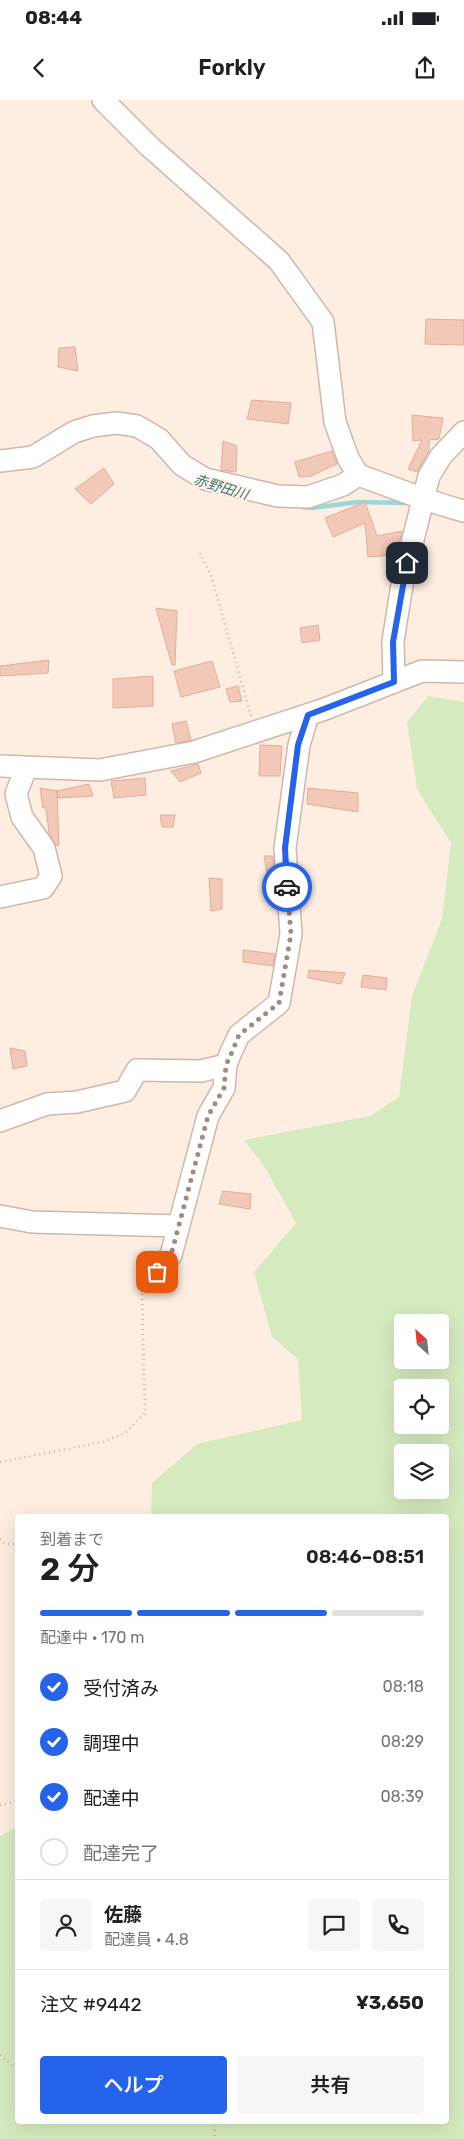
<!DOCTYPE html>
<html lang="ja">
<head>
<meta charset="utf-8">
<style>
  :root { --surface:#fff; --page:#f6f6f6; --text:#202124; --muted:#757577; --line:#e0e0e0; --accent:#2563eb }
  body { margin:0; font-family:Rubik,"Noto Sans JP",sans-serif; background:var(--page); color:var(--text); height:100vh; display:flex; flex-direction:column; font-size:19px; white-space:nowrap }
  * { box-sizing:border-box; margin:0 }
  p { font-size:16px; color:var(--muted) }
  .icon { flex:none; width:28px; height:28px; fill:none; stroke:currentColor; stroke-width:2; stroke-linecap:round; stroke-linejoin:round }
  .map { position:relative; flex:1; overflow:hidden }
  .sheet { position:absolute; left:15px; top:1414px; width:434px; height:610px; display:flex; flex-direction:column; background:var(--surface); border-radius:5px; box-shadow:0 5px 20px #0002 }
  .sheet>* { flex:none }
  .needle { width:32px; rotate:333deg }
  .fabs { position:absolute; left:394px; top:1214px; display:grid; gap:10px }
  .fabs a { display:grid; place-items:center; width:55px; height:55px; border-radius:5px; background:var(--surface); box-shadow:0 5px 20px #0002; font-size:25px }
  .pin { position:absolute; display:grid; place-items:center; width:42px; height:42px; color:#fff; margin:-21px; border-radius:10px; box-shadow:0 2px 8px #0006 }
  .courier { position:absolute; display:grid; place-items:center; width:50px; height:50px; margin:-25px; border:4px solid #2563eb; border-radius:50%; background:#fff; color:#222; box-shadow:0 1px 6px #0007 }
  .headline em { font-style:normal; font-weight:600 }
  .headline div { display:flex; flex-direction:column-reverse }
  .headline { display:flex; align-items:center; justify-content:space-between; height:85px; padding:0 25px }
  h1 { font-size:32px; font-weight:600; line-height:38px }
  .bar { display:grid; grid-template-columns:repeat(4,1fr); gap:8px 5px; align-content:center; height:60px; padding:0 25px }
  .bar i { height:6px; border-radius:4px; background:var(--line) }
  .bar .selected { background:var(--accent) }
  .bar p { grid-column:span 4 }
  .line { display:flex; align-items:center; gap:12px; padding:0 25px; border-top:1px solid var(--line) }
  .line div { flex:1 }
  .round { display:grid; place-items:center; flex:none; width:52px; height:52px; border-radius:5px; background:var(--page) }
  ol { padding:0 25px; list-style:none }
  li { display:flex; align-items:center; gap:15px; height:55px }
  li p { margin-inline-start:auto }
  li .icon { padding:5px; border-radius:50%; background:var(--accent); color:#fff; stroke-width:4 }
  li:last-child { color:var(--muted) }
  li i { width:28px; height:28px; border:2px solid var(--line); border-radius:50% }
  .cta { display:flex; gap:10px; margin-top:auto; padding:10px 25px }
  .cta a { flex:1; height:58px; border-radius:5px; background:var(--accent); color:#fff; font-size:20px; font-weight:600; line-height:58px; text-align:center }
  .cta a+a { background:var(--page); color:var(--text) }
  .status { display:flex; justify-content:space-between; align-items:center; height:35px; padding:0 25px; background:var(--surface); direction:ltr }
  .status svg { height:14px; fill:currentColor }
  header { display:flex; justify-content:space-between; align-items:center; height:65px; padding:0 25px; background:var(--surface); font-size:22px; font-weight:600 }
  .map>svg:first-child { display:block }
</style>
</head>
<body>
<div class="status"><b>08:44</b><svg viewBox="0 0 49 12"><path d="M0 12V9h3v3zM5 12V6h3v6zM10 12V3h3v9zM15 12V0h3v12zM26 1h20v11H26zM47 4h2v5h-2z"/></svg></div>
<header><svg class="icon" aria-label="back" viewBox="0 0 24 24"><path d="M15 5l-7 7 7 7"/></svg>Forkly<svg class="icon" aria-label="share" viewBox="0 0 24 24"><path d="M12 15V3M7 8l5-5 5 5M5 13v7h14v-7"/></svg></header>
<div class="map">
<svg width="464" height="2039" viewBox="0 0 464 2039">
  <rect width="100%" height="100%" fill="#fdeee1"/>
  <!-- green -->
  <path fill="#d6eabf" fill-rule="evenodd" d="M 428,596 L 464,602 L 464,2039 L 0,2039 L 0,1736 L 17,1727 L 18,2021 L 446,2021 L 446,1416 L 153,1416 L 151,1410 L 152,1383 L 197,1344 L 302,1320 L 298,1259 L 272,1237 L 254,1172 L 296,1123 L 264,1066 L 244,1040 L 370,1016 L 399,997 L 412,896 L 442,819 L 451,743 L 417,689 L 407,622 ZM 402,1222 L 440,1222 L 440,1260 L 402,1260 ZM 402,1288 L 440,1288 L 440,1325 L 402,1325 ZM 402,1352 L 440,1352 L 440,1390 L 402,1390 Z"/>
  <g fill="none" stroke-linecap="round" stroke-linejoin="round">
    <!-- stream -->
    <path stroke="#9bd6d8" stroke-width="4.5" d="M 302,407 L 312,408 L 358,402 L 407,403"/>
  </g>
  <!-- building -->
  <path fill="#f2c8b8" stroke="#e5ac98" d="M 426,219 L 464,220 L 464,245 L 425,244 Z
    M 75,247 L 78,271 L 58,267 L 59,248 Z
    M 252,300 L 291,303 L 288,324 L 247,319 Z
    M 412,315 L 443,318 L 439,339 L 429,340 L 429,351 L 417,372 L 408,369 L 422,340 L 413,341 Z
    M 223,341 L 237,346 L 236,372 L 221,370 Z
    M 332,351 L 337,364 L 311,376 L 299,377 L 295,362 Z
    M 104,368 L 114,384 L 91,404 L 75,389 Z
    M 365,402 L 377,436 L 402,431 L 396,455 L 368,457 L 365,423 L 333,437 L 325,418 Z
    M 156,508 L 177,511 L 175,565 L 172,565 Z
    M 318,525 L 320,540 L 302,543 L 300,528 Z
    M 49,560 L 48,573 L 0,576 L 0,566 Z
    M 212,561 L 220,587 L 181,597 L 174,571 Z
    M 153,576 L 153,606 L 113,608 L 113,579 Z
    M 238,586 L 242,601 L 230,602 L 226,589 Z
    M 186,621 L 191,640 L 176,643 L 172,624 Z
    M 260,645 L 282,646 L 280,676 L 259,676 Z
    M 198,664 L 201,673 L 180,682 L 171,671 Z
    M 145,678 L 146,695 L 114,698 L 111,681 Z
    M 89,684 L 93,696 L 58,698 L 57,691 Z
    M 40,688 L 57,691 L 59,745 L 56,746 L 49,733 L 46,708 L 43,708 Z
    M 308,688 L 358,693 L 358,712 L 307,704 Z
    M 160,715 L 175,715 L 173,727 L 162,727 Z
    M 264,756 L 273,756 L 274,771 L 267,772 Z
    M 209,778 L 222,779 L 222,809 L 211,811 Z
    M 243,850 L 275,854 L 273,866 L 243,862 Z
    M 309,870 L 345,873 L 341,884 L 308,878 Z
    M 363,875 L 387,878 L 386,890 L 361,887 Z
    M 10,948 L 25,951 L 27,966 L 13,969 Z
    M 223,1091 L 251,1094 L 250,1109 L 219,1104 Z"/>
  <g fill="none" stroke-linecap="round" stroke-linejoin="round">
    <defs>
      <path id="minor" d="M 103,0 L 149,46 L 279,161 L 323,222 L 335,322 L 348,358 L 358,375 C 393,387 428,402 464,411
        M 0,361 L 33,357 L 74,332 L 93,326 L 116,323 L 137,326 L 159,339 L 182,365 L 205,379 L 278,396 L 308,397 L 343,385 L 358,375
        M 394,582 L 393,541 L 403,479 L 429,376 L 441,356 L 464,332
        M 0,666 L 100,670 L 194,652 L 325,609 L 422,571 L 464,572
        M 0,797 L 43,788 L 51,776 L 44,748 L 22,717 L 16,694 L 26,668
        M 0,1021 L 47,1004 L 77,1002 L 125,991 L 137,970 L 201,971 L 226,965
        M 0,1116 L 32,1122 L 178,1126
        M 157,1172 L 171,1155 L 208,1016 L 224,988 L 226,965 L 231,952 L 239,935 L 279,903 L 291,834 L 285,748 L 299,645 L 308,615"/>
    </defs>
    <!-- minor casing -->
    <use href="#minor" stroke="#d0b6ab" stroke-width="24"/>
    <!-- path -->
    <path stroke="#d7ab9b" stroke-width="2.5" stroke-dasharray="1 4" stroke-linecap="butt" d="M 200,453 L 211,475 L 251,616
      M 0,1362 L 103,1342 L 125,1333 L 145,1313 L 142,1194 L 148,1186
      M 0,1439 L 5,1444 L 18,1444
      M 0,1705 L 18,1701
      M 0,1955 L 18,1970
      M 211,2021 L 215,2028 L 215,2039"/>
    <!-- minor -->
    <use href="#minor" stroke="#fff" stroke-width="21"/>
  </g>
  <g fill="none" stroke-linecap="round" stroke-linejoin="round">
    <!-- done -->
    <path stroke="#a4897d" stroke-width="5" stroke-dasharray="0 9" d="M 157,1172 L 171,1155 L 208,1016 L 224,988 L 226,965 L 232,952 L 239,935 L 279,903 L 291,834 L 287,787"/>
    <!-- route -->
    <path stroke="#2563eb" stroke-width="6" d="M 287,787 L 285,748 L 298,645 L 308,615 L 394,582 L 393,542 L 407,463"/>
  </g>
  <g text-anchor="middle" stroke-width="4.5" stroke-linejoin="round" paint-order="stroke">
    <!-- water labels -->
    <g font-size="14" font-style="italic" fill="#3b777a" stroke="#fff3e7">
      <text transform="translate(221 387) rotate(17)" y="5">赤野田川</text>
    </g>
  </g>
</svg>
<div class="fabs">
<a><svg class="needle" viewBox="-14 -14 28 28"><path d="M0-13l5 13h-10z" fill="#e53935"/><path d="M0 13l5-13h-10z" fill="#757577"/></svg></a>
<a><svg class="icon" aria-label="locate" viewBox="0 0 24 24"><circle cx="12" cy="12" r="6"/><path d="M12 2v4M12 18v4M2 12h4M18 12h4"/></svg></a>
<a><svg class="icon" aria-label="layers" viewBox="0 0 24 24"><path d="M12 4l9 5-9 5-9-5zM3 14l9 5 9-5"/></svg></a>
</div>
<div class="pin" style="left:157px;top:1172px;background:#ea580c"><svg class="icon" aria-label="bag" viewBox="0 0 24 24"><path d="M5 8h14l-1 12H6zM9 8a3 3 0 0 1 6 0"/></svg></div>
<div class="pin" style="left:407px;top:463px;background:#1f2937"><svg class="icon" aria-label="home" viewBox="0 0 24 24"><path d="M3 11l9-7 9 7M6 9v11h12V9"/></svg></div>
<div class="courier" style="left:287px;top:787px"><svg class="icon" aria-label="car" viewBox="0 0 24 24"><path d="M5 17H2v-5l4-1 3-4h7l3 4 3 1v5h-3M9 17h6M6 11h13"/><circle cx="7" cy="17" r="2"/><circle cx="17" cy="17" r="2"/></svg></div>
<section class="sheet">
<div class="headline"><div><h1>2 分</h1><p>到着まで</p></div><em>08:46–08:51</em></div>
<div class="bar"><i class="selected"></i><i class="selected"></i><i class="selected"></i><i></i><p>配達中 · 170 m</p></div>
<ol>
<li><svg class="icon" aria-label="check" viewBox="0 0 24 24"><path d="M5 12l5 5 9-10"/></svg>受付済み<p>08:18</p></li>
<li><svg class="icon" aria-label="check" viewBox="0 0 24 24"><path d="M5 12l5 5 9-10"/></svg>調理中<p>08:29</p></li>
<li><svg class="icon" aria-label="check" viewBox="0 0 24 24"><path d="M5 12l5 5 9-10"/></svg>配達中<p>08:39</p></li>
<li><i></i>配達完了</li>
</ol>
<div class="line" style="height:90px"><a class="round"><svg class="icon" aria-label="person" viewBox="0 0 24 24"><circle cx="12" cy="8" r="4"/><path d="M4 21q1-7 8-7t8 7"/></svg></a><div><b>佐藤</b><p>配達員 · 4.8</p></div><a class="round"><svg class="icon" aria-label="chat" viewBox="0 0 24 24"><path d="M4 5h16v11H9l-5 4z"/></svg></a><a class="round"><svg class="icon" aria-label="phone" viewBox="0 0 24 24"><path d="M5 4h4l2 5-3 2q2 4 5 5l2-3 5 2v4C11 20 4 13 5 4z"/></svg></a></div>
<div class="line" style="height:65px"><div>注文 #9442</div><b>¥3,650</b></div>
<div class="cta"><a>ヘルプ</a><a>共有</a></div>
</section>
</div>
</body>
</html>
